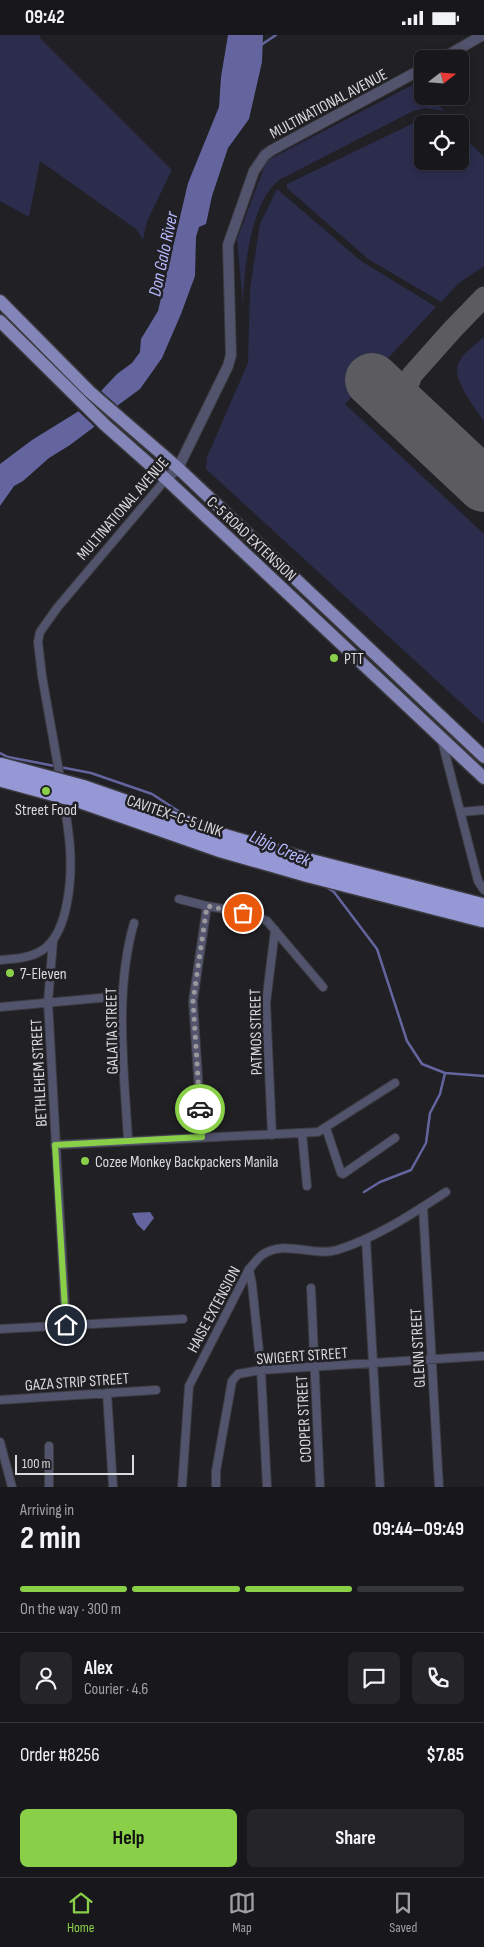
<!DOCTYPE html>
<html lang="en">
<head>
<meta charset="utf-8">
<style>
  :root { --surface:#18181c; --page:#252529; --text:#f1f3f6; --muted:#9fa0a3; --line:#36373b; --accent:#89cf48 }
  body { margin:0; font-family:"Sofia Sans Condensed",sans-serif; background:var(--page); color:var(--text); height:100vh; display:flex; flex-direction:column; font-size:19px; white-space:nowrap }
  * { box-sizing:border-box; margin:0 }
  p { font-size:16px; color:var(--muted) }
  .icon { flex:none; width:28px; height:28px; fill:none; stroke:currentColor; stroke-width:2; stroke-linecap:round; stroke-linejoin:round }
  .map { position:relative; height:1452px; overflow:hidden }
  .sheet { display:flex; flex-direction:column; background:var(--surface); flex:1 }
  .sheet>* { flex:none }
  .needle { width:32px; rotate:73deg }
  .controls { position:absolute; left:414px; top:15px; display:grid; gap:10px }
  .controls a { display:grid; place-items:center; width:55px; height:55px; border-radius:8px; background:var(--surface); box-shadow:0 2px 8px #0003,0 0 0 1px var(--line); font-size:25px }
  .scale { position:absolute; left:15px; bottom:12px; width:119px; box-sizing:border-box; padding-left:5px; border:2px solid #dadadd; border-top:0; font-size:14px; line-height:18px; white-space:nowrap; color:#dadadd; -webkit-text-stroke:4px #202025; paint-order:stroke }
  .pin { position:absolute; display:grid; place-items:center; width:42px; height:42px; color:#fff; margin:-21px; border:2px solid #fff; border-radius:50%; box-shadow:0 1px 5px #0007 }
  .courier { position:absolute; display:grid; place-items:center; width:50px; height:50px; margin:-25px; border:4px solid #89cf48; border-radius:50%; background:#fff; color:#222; box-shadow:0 1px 6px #0007 }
  .head em { font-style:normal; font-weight:700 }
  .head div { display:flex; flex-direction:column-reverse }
  .head { display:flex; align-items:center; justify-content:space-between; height:85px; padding:0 20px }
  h1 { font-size:32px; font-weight:700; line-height:38px }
  .bar { display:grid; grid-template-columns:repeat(4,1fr); gap:8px 5px; align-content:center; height:60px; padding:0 20px }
  .bar i { height:6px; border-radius:4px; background:var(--line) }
  .bar .selected { background:var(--accent) }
  .bar p { grid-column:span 4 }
  .line { display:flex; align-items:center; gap:12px; padding:0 20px; border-top:1px solid var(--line) }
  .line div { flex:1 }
  .round { display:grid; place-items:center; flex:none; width:52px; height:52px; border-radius:8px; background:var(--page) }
  .cta { display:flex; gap:10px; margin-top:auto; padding:10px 20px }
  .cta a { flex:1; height:58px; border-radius:8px; background:var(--accent); color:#111; font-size:20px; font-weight:700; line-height:58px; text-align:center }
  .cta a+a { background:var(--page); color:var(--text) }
  .status { display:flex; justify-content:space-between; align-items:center; height:35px; padding:0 25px; background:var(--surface); direction:ltr }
  .status svg { height:14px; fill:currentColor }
  .menu { display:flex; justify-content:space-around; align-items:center; height:70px; border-top:1px solid var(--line); background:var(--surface); font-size:14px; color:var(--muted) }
  .menu a { display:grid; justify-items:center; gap:2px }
  .menu .selected { color:var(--accent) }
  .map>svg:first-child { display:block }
</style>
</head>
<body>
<div class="status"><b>09:42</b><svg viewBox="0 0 49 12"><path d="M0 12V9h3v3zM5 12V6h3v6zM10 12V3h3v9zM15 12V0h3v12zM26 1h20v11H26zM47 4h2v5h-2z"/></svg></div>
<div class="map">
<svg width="484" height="1452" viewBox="0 0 484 1452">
  <rect width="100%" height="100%" fill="#202025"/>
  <!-- green -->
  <path fill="#2c2c4d" d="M 0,0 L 40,0 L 40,3 L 172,135 L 147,186 L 143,205 L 136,194 L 40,126 L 29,182 L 0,166 Z
    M 420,46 L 422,50 L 422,61 L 432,61 L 444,76 L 425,73 L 413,76 L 279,145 C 250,169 244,233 243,270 L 237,204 L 265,130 L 270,124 Z
    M 420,85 L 437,85 L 445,89 L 422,89 L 422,126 L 460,126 L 460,99 L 484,122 L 484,231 L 459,248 L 441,267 L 368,224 L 287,153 L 287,149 Z
    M 277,154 L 361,226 L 436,272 L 345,369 L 484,499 L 484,689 L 206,434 L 207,422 L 248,328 L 250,253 L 260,189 Z
    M 484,302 L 484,386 C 475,373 450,342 459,327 C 464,317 476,309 484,302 Z"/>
  <!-- water -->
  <path fill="#64659f" d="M 228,0 L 263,0 L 262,27 L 249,84 L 228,113 L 212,161 L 206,189 L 199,192 L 196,202 L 195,241 L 181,279 L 162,323 L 140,354 L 117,371 L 94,392 L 70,410 L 49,423 L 23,446 L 14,451 L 0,471 L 0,429 L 32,405 L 87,371 L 117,339 L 132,328 L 140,317 L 141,304 L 158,276 L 188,148 L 219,72 L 221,42 Z
    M 150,1177 L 154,1183 L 144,1196 L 137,1189 L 132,1178 Z"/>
  <!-- pier -->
  <path fill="#202025" d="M 99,354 L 119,372 L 97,394 L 76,374 L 85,369 Z"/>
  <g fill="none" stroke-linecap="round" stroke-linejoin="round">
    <!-- stream -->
    <path stroke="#64659f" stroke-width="2.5" d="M 261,10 L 276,0
      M 0,718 L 8,722 L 91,738 L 152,759 L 186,781
      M 326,852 L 334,857 L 377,914 L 407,1006 L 422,1029 L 445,1038 L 484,1041
      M 364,1157 L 380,1147 L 411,1135 L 426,1108 L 430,1078 L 440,1059 L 445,1038"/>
    <!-- taxiway -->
    <path stroke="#5b5b60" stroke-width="21" d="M 426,395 L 411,373 L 408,363 L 408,351 L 412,340 L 453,294 L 484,262"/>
    <!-- runway -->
    <path stroke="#5b5b60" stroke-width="54" d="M 372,345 L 484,450"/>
    <defs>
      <path id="minor" d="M 442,706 L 478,846 L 484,855
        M 61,748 L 42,641 L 38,607 L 40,597 L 57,573 L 166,444
        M 461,777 L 484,775
        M 179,864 L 207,871 L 253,879 L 267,886 L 323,952
        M 53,906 L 48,967 L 66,1290
        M 0,925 C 15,924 32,923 44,914 C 69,896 72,841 70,813 C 69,795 65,777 63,759
        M 0,972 L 122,961
        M 326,1093 L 341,1138 L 343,1139 L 395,1103
        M 302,1098 L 307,1151
        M 272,1100 L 266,968 L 275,895
        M 202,1102 L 193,966 L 207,871
        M 128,1105 C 124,1033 114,958 134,888
        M 55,1110 L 318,1097 L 395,1048
        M 423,1172 L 439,1452
        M 366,1204 L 380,1452
        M 249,1234 L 252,1249 L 261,1335 L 267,1452
        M 311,1253 L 320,1452
        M 0,1294 L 183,1284
        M 107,1358 L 113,1452
        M 0,1365 L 156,1355
        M 0,1407 L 12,1452
        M 49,1411 L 49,1452
        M 182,1452 L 189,1351 L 249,1234 C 253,1230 257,1224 262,1220 C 285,1204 312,1222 337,1215 C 376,1203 412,1179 446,1157
        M 216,1452 L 216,1436 L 232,1346 L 238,1339 L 261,1335 L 484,1321"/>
      <path id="tertiary" d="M 441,24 L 483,0
        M 166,444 L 178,433 L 228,331 L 231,320 L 228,210 L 254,136 L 265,120 L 272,115 L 422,34"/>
      <path id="primary" d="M 0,266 L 90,357 L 178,433 L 484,722
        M 0,286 L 105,390 L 166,444 L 484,743"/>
    </defs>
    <!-- minor casing -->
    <use href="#minor" stroke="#3a3a3f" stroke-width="10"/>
    <!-- tertiary casing -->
    <use href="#tertiary" stroke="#3a3a3f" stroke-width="12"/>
    <!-- primary casing -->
    <use href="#primary" stroke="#3a3a3f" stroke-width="15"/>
    <!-- minor -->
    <use href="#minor" stroke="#52536c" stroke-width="8"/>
    <!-- tertiary -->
    <use href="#tertiary" stroke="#52536c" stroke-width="10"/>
    <!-- primary -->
    <use href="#primary" stroke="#8385b8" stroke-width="12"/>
    <defs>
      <path id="motorway-bridge" d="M 0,730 L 85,753 L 223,801 L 313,827 L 484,871
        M 0,744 L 81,766 L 218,814 L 309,840 L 484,885"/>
    </defs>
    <!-- motorway-bridge casing -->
    <use href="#motorway-bridge" stroke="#3a3a3f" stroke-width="18" stroke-linecap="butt"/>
    <!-- motorway-bridge -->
    <use href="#motorway-bridge" stroke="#9698d6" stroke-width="15"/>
  </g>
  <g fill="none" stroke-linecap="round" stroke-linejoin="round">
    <!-- done -->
    <path stroke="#99999d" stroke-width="5" stroke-dasharray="0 9" d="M 200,1074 L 193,966 L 207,871 L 243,878"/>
    <!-- route -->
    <path stroke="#89cf48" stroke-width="6" d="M 66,1290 L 55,1110 L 202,1102 L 200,1074"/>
  </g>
  <!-- markers -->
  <g fill="#89cf48" stroke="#202025" stroke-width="2">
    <circle cx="334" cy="623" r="5"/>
    <circle cx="46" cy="756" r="5"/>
    <circle cx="10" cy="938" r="5"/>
    <circle cx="85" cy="1126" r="5"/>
  </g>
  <g text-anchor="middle" stroke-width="5" stroke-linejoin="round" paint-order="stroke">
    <!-- street labels -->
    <g font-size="16" fill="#dadadd" stroke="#202025">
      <text transform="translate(328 68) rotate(-28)" y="6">MULTINATIONAL AVENUE</text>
      <text transform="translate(122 473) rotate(-49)" y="6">MULTINATIONAL AVENUE</text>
      <text transform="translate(252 503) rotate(43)" y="6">C-5 ROAD EXTENSION</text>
      <text transform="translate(175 780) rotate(19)" y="6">CAVITEX–C-5 LINK</text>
      <text transform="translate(111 996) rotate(-91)" y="6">GALATIA STREET</text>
      <text transform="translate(255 997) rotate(-91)" y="6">PATMOS STREET</text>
      <text transform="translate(38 1038) rotate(-93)" y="6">BETHLEHEM STREET</text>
      <text transform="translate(213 1274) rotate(-62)" y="6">HAISE EXTENSION</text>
      <text transform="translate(417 1313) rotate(-93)" y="6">GLENN STREET</text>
      <text transform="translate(302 1320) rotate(-4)" y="6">SWIGERT STREET</text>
      <text transform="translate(77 1346) rotate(-4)" y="6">GAZA STRIP STREET</text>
      <text transform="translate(303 1384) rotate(-93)" y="6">COOPER STREET</text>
    </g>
    <!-- poi labels -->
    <g font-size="16" fill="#dadadd" stroke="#202025" text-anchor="start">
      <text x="344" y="629">PTT</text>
      <text x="46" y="780" text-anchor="middle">Street Food</text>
      <text x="20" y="944">7-Eleven</text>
      <text x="95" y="1132">Cozee Monkey Backpackers Manila</text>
    </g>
    <!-- water labels -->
    <g font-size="18" font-style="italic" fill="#b8baff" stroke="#202025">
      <text transform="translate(163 219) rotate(-78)" y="6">Don Galo River</text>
      <text transform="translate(280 813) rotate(24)" y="6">Libjo Creek</text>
    </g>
  </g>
</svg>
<div class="controls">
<a><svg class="needle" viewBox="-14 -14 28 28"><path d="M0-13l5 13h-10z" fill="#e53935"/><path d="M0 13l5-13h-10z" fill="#9fa0a3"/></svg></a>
<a><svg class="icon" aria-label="locate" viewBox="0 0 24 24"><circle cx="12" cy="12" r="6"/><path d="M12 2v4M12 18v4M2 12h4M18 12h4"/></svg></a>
</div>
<div class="scale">100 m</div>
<div class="pin" style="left:243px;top:878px;background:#ea580c"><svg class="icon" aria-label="bag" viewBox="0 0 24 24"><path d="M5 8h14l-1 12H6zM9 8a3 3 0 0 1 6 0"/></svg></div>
<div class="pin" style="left:66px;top:1290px;background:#1f2937"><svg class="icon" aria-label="home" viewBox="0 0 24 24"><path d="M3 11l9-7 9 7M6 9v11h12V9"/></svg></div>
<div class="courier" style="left:200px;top:1074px"><svg class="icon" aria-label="car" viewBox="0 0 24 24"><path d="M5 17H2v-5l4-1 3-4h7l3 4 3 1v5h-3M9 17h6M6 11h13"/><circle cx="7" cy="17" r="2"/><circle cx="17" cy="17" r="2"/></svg></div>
</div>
<section class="sheet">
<div class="head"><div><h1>2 min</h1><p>Arriving in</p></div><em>09:44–09:49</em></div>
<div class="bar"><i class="selected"></i><i class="selected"></i><i class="selected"></i><i></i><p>On the way · 300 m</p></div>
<div class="line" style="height:90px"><a class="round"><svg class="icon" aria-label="person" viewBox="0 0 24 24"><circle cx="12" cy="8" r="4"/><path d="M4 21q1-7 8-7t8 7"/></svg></a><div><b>Alex</b><p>Courier · 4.6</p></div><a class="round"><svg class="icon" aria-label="chat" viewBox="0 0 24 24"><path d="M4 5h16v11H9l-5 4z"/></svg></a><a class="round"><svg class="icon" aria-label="phone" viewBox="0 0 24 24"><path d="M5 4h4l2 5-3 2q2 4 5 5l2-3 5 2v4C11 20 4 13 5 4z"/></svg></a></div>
<div class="line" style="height:65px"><div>Order #8256</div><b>$7.85</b></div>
<div class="cta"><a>Help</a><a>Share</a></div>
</section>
<nav class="menu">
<a class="selected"><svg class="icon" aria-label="home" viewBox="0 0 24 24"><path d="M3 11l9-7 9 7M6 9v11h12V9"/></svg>Home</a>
<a><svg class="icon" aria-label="map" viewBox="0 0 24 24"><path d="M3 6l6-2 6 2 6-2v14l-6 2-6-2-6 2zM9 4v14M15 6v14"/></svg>Map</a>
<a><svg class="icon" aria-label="saved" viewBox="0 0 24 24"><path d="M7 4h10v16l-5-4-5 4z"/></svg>Saved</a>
</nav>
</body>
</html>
